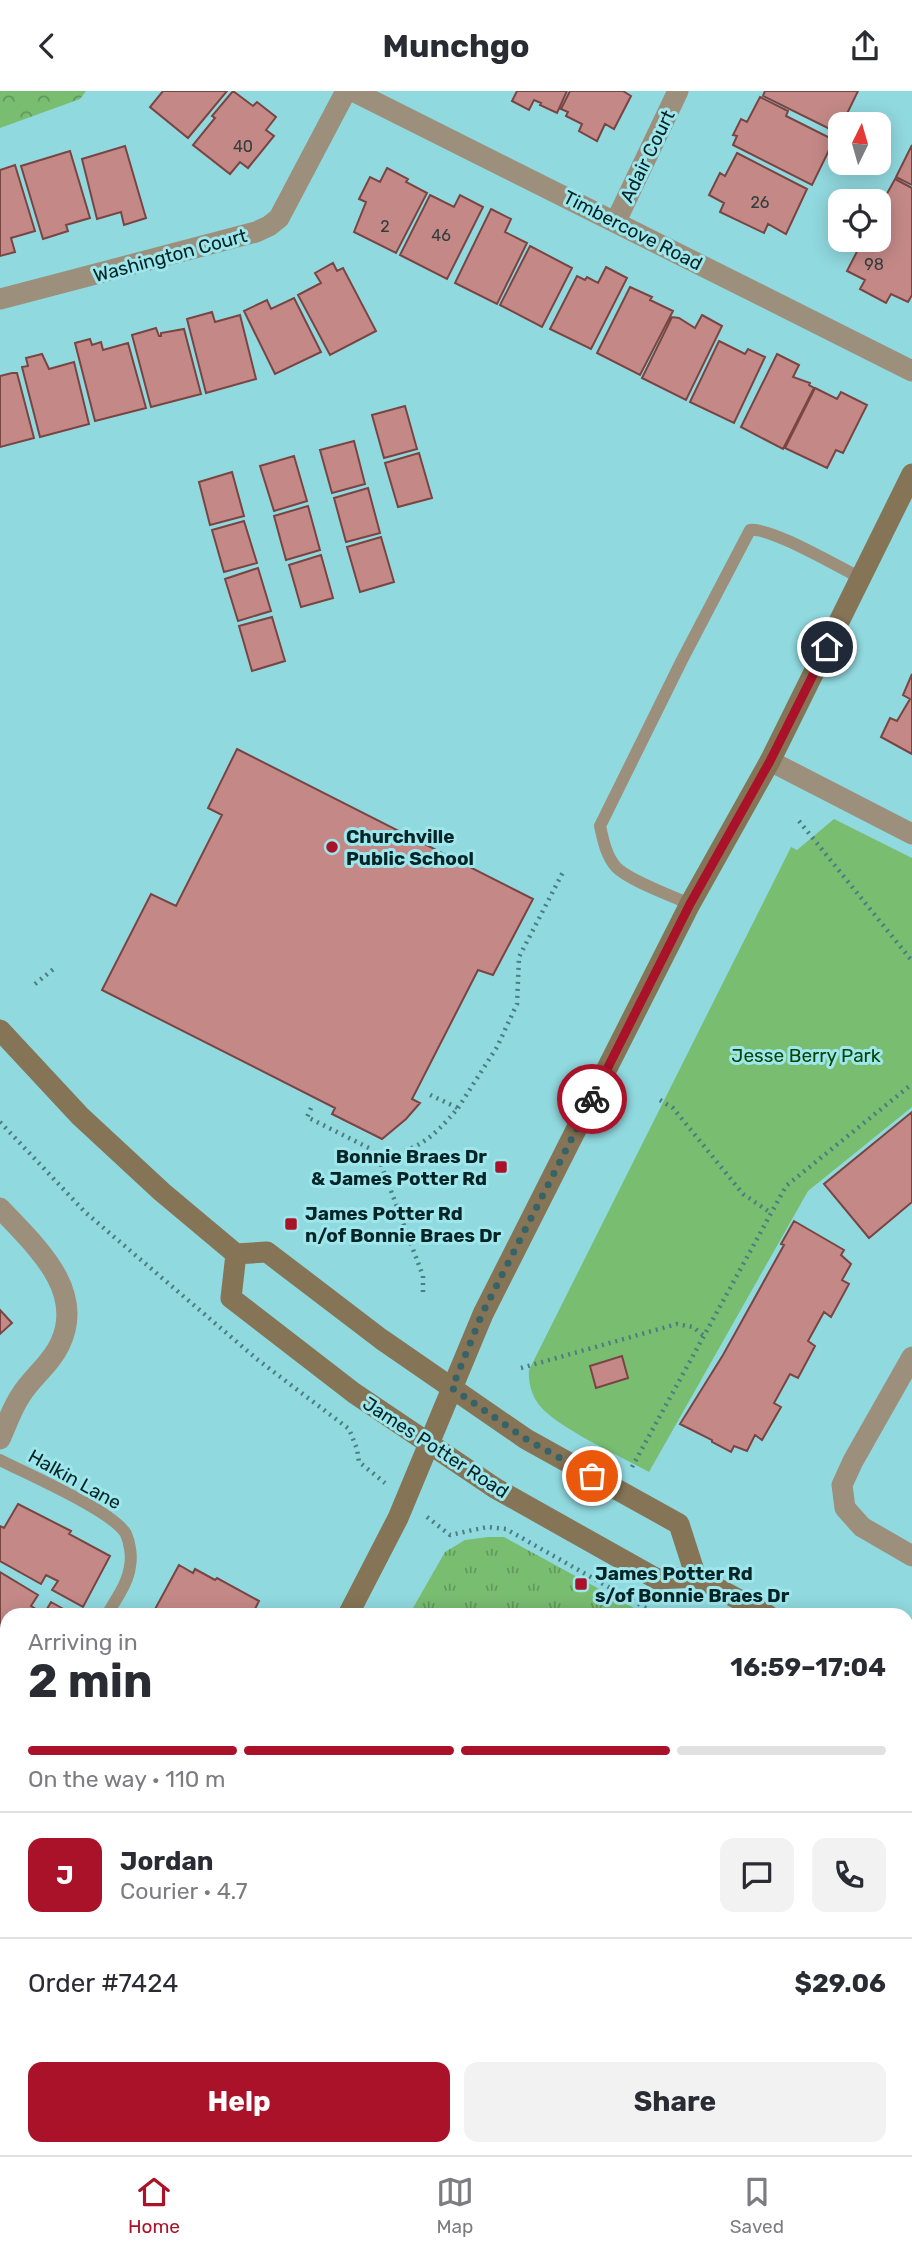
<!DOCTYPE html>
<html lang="en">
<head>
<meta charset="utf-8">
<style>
  :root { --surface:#fff; --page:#f2f2f3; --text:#2b2b33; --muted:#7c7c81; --line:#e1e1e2; --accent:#a91228 }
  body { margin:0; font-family:Rubik,sans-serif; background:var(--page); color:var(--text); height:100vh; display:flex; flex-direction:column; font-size:26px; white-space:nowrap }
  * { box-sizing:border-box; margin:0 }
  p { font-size:23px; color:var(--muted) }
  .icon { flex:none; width:38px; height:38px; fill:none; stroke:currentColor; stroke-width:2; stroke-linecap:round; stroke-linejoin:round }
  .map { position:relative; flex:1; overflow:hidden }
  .sheet { position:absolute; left:0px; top:1517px; width:914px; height:548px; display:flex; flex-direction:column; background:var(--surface); border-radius:21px 21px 0 0; box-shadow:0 4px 18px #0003 }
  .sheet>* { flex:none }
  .needle { width:46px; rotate:5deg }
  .fabs { position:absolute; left:828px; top:21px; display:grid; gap:14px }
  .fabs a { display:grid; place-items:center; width:63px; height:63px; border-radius:14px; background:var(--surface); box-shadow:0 4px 18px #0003; font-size:35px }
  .pin { position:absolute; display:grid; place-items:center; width:60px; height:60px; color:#fff; margin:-30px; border:4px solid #fff; border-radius:50%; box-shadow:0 2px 7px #0007 }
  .courier { position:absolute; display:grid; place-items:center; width:70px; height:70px; margin:-35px; border:5px solid #a91228; border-radius:50%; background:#fff; color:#222; box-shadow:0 2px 9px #0007 }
  .overview em { font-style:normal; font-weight:700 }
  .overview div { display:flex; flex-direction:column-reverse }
  .overview { display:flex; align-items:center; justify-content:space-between; height:119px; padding:0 28px }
  h1 { font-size:46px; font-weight:700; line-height:52px }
  .bar { display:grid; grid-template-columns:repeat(4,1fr); gap:10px 7px; align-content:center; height:84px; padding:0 28px }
  .bar i { height:9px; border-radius:5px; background:var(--line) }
  .bar .active { background:var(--accent) }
  .bar p { grid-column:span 4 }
  .line { display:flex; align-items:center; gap:18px; padding:0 28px; border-top:2px solid var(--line) }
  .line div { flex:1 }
  .round { display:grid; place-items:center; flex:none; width:74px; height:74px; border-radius:14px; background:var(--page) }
  .button { display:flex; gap:14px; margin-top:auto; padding:14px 28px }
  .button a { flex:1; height:80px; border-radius:14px; background:var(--accent); color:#fff; font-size:28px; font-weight:700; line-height:80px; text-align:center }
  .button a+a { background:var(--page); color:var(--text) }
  header { display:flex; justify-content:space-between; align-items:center; height:91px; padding:0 28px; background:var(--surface); font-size:32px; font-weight:700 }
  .dock { display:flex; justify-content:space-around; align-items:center; height:98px; border-top:2px solid var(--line); background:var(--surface); font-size:19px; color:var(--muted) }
  .dock a { display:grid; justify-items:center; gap:4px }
  .dock .active { color:var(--accent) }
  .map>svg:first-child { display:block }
</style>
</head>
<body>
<header><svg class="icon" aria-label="back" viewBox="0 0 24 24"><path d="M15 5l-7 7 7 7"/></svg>Munchgo<svg class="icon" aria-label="share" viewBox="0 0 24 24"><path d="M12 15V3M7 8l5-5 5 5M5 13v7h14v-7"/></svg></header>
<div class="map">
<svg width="912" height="2064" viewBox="0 0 912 2064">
  <defs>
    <pattern id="grass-tufts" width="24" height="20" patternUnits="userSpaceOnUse" patternTransform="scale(1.75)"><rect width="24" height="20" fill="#79bd71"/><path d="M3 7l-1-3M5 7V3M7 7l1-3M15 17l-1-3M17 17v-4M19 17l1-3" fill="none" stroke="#61995d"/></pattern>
    <pattern id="forest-crowns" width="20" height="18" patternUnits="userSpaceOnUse" patternTransform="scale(1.75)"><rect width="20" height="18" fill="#79bd71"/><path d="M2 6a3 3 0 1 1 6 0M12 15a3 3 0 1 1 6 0" fill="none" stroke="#61995d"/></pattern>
  </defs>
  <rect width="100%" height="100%" fill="#90d9df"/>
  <!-- grass -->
  <path fill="url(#grass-tufts)" d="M 488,1446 L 504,1446 L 647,1524 L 409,1524 L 445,1461 L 465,1449 Z"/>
  <!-- forest -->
  <path fill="url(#forest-crowns)" d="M 0,0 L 86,0 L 80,8 L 0,37 Z"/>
  <!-- park -->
  <path fill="#79bd71" d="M 834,728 L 912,767 L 912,1016 L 808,1100 L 649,1381 C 622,1366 558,1337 540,1315 C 532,1305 528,1292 529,1279 L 791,756 L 797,759 Z"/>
  <!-- building -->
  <path fill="#c48987" stroke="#794543" stroke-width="2" d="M 163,0 L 227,0 L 188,47 L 150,16 Z
    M 233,0 L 253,15 L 257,11 L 276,26 L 266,39 L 274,45 L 248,77 L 240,71 L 230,83 L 193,54 L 215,27 L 212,25 Z
    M 517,0 L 567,0 L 557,22 L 540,14 L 541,12 L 534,9 L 529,19 L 512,10 Z
    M 570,0 L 623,0 L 631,5 L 614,38 L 605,33 L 597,50 L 579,40 L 582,33 L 566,25 L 568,21 L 561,18 Z
    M 765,0 L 858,0 L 842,33 L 840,33 L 838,42 L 763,5 Z
    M 760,6 L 788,20 L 786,25 L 834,49 L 812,94 L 733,54 L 737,45 L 733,44 L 741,28 L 747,31 Z
    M 912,54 L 912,94 L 896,86 Z
    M 125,55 L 146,127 L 124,134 L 121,121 L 97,128 L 82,68 Z
    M 70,60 L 90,127 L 66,134 L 68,140 L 43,148 L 21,75 Z
    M 737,62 L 807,98 L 786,143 L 768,133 L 764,142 L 720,121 L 724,112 L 709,104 L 720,82 L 725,85 Z
    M 15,74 L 35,140 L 11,147 L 15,161 L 0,165 L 0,79 Z
    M 387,77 L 408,88 L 406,91 L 427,102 L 396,162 L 354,141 L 366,111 L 359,108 L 370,86 L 380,91 Z
    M 895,88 L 912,97 L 912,204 L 908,211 L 891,203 L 886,212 L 860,198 L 865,189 L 847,180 L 863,149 L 878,149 L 878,119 Z
    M 430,104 L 454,116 L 460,104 L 483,116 L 447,188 L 400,164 Z
    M 491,118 L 511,128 L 505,141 L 527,152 L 497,213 L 455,192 Z
    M 530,155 L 572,177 L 542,236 L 500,214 Z
    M 333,172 L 337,180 L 343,177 L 376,240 L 330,264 L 298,204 L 321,192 L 315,182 Z
    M 606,176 L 627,187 L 591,258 L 550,238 L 577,185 L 585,189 L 587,186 L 598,192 Z
    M 630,196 L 652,206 L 650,209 L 673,220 L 640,284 L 597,262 Z
    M 294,207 L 321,261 L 275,283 L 244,220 L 267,209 L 271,218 Z
    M 212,221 L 215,231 L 240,224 L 256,288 L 206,302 L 187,228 Z
    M 702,224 L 722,235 L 686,309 L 642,287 L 672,226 L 679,227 L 695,237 Z
    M 156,237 L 159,245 L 161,245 L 161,242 L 184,238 L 201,303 L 151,316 L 132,244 Z
    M 90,248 L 92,254 L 101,251 L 103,259 L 128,252 L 146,317 L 95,330 L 75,252 Z
    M 719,250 L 745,263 L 748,258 L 765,266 L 734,332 L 690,311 Z
    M 42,263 L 49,278 L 74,271 L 89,333 L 40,346 L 22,276 L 28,275 L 26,267 Z
    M 777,263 L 799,274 L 793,286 L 810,292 L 809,294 L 814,297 L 783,358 L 741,336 Z
    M 12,282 L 17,282 L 34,347 L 0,356 L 0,285 Z
    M 815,297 L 837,308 L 841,301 L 867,314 L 843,362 L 836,359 L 827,377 L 785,357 Z
    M 405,315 L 417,358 L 384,367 L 372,324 Z
    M 354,350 L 365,393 L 332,402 L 320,359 Z
    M 419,362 L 432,407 L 398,416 L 385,372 Z
    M 294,365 L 307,410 L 274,420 L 260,375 Z
    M 232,381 L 244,425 L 210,434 L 199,391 Z
    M 368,397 L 380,442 L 346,451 L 334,407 Z
    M 308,415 L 320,459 L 286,469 L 274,425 Z
    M 244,430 L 257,472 L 224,481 L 212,439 Z
    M 381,446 L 394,491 L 360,501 L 347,456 Z
    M 321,464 L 333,507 L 301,516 L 289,474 Z
    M 258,477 L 271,520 L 238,530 L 225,488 Z
    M 272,526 L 285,570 L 252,580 L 239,535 Z
    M 912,583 L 912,663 L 881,646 L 890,627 L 897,630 L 910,608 L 903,604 Z
    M 237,658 L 533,808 L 493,884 L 478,879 L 412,1008 L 420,1012 L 406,1028 L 382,1048 L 332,1023 L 335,1017 L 102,899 L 151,803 L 176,815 L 222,724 L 208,717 Z
    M 912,1021 L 912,1111 L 869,1147 L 824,1093 Z
    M 794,1130 L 844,1159 L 841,1164 L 851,1173 L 842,1189 L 849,1193 L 831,1226 L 824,1221 L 808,1250 L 815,1255 L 798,1287 L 790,1283 L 774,1312 L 781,1316 L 762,1349 L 755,1344 L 747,1360 L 734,1355 L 731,1361 L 712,1351 L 712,1349 L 680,1333 L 723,1264 L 784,1154 L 781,1153 Z
    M 0,1219 L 12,1232 L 0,1243 Z
    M 622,1265 L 628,1287 L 596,1297 L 590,1275 Z
    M 18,1413 L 71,1440 L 69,1443 L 110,1465 L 83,1516 L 52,1499 L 58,1490 L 46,1484 L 41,1493 L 0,1470 L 0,1435 L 4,1437 Z
    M 179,1474 L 193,1482 L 195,1478 L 215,1489 L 217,1487 L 259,1510 L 252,1524 L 161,1524 L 154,1520 Z
    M 0,1481 L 38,1504 L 31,1515 L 44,1523 L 51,1511 L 74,1524 L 7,1524 L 7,1553 L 0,1548 Z
    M 0,1573 L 7,1578 L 7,1638 L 0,1633 Z
    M 0,1750 L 7,1756 L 7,1836 L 0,1830 Z
    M 907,1818 L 912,1821 L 912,1877 L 906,1874 Z
    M 64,2058 L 108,2058 L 110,2060 L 106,2064 L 64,2064 L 67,2061 Z
    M 268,2058 L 362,2058 L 370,2064 L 276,2064 Z
    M 373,2058 L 395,2058 L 390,2064 L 381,2064 Z
    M 556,2058 L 616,2058 L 627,2064 L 553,2064 Z
    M 724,2058 L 781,2058 L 792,2064 L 720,2064 Z"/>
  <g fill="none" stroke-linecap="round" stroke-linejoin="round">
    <!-- path -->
    <path stroke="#4a7e82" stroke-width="4.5" stroke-dasharray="2 5" stroke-linecap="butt" d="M 799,730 L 912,870
      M 35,893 L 56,876
      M 660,1009 L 673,1017 L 743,1103 L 771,1122
      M 311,1017 L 307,1026 L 371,1058 L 379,1068
      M 458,1017 L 497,956 L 517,913 L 519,866 L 563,781
      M 0,1031 L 85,1121 L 258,1269 L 349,1338 L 357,1358 L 359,1371 L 385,1392
      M 423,1201 L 423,1185 L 379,1068 C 420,1057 431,1049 458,1017 L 426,1002
      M 521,1277 L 677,1233 L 693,1236 L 704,1245
      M 632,1376 L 786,1095 L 912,993
      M 427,1426 L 450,1444 L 487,1436 L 506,1438 L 658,1524
      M 906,1664 L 912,1667"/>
    <!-- lane -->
    <path stroke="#9c907c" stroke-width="12" d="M 690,813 C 672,805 628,789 616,776 C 606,765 603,748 600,735 L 682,569 L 750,439 C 771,436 838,476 861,487
      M 0,1369 C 27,1383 113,1420 126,1443 C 130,1452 132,1466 130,1475 C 128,1493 115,1509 107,1524
      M 0,1686 L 7,1677
      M 216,2064 L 221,2058"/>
    <!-- street -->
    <path stroke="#9c907c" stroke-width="21" d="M 353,0 L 912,280
      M 616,130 L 678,0
      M 0,208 L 256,141 L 269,135 L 279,127 L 346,0
      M 770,670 L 912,743
      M 0,1117 C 34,1154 86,1198 60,1253 C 51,1273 32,1286 21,1304 C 12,1317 7,1333 0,1348
      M 912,1266 L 853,1370 L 842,1394 L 845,1417 L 862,1436 L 912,1465
      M 906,1726 L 912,1729
      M 0,1890 L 7,1896
      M 906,1977 L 912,1966
      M 192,2058 L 199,2064
      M 450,2064 L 454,2058
      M 860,2064 L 863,2058"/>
    <!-- secondary -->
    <path stroke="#857455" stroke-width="21" d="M 0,939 L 80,1025 L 162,1101 L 236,1163 L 267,1161 L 381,1248 L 526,1348 L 679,1433 L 696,1486
      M 236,1163 L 231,1207 L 354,1302 L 495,1397 L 657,1488 L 696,1486 L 768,1524
      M 348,1524 L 398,1427 L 483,1223 L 690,813 L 770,670 L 912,383
      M 906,1599 L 912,1602
      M 0,2000 L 7,1993"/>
  </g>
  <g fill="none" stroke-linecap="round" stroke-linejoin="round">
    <!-- done -->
    <path stroke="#356367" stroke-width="7" stroke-dasharray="0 12.6" d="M 592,1385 L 526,1348 L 452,1297 L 482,1223 L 592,1008"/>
    <!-- route -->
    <path stroke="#a91228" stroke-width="9" d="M 592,1008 L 690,813 L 770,670 L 827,556"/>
  </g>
  <!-- markers -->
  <g fill="#a91228" stroke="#9de6ec" stroke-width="2.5">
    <circle cx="332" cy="756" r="7"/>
    <rect x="494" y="1069" width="14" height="14" rx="3.5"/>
    <rect x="284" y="1126" width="14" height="14" rx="3.5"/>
    <rect x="574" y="1486" width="14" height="14" rx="3.5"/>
  </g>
  <g text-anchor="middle" stroke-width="6" stroke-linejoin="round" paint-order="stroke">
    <!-- number labels -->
    <g font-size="16" fill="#343d3e">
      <text x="243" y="61">40</text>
      <text x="760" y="117">26</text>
      <text x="385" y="141">2</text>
      <text x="441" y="150">46</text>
      <text x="874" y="179">98</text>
    </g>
    <!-- street labels -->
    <g font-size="19" fill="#042426" stroke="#9de6ec">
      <text transform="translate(647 65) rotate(-64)" y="7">Adair Court</text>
      <text transform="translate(633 139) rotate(27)" y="7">Timbercove Road</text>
      <text transform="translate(170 164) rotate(-15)" y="7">Washington Court</text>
      <text transform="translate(436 1356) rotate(33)" y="7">James Potter Road</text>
      <text transform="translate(75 1388) rotate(29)" y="7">Halkin Lane</text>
    </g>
    <!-- poi labels -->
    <g font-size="19" font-weight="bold" fill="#042426" stroke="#9de6ec" text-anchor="start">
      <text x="346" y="752">Churchville<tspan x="346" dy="22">Public School</tspan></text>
      <text x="487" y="1072" text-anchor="end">Bonnie Braes Dr<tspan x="487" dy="22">&amp; James Potter Rd</tspan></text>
      <text x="305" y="1129">James Potter Rd<tspan x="305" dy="22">n/of Bonnie Braes Dr</tspan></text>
      <text x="595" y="1489">James Potter Rd<tspan x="595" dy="22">s/of Bonnie Braes Dr</tspan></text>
    </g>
    <!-- park labels -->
    <g font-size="19" fill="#074503" stroke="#9de6ec">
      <text x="806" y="971">Jesse Berry Park</text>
    </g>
  </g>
</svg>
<div class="fabs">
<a><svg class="needle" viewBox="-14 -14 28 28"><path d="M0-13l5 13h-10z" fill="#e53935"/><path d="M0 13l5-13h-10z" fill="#7c7c81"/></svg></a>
<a><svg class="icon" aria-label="locate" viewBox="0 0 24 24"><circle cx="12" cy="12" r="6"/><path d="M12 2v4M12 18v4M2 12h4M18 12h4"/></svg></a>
</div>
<div class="pin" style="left:592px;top:1385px;background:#ea580c"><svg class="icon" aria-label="bag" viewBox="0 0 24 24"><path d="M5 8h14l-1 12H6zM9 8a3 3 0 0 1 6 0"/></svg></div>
<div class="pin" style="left:827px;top:556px;background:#1f2937"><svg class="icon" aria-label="home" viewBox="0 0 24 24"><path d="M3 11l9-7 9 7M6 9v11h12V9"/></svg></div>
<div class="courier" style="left:592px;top:1008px"><svg class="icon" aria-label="bike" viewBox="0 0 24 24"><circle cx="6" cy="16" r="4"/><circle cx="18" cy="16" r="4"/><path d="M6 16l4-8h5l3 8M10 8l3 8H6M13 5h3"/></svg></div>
<section class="sheet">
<div class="overview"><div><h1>2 min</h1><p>Arriving in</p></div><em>16:59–17:04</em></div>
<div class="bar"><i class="active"></i><i class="active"></i><i class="active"></i><i></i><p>On the way · 110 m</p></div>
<div class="line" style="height:126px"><b class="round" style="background:var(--accent);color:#fff">J</b><div><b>Jordan</b><p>Courier · 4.7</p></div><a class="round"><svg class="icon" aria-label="chat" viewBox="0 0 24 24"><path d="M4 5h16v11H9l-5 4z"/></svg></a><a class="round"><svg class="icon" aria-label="phone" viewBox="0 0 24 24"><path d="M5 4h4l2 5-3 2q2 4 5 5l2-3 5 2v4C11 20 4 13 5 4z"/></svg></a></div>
<div class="line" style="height:91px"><div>Order #7424</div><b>$29.06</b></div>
<div class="button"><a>Help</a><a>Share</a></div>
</section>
</div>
<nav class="dock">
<a class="active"><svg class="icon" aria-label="home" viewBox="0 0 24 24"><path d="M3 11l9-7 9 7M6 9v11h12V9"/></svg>Home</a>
<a><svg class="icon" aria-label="map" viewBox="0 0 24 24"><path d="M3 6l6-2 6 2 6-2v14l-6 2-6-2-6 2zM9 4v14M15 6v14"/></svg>Map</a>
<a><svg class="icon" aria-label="saved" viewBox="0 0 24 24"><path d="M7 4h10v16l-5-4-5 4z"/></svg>Saved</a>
</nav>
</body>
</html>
